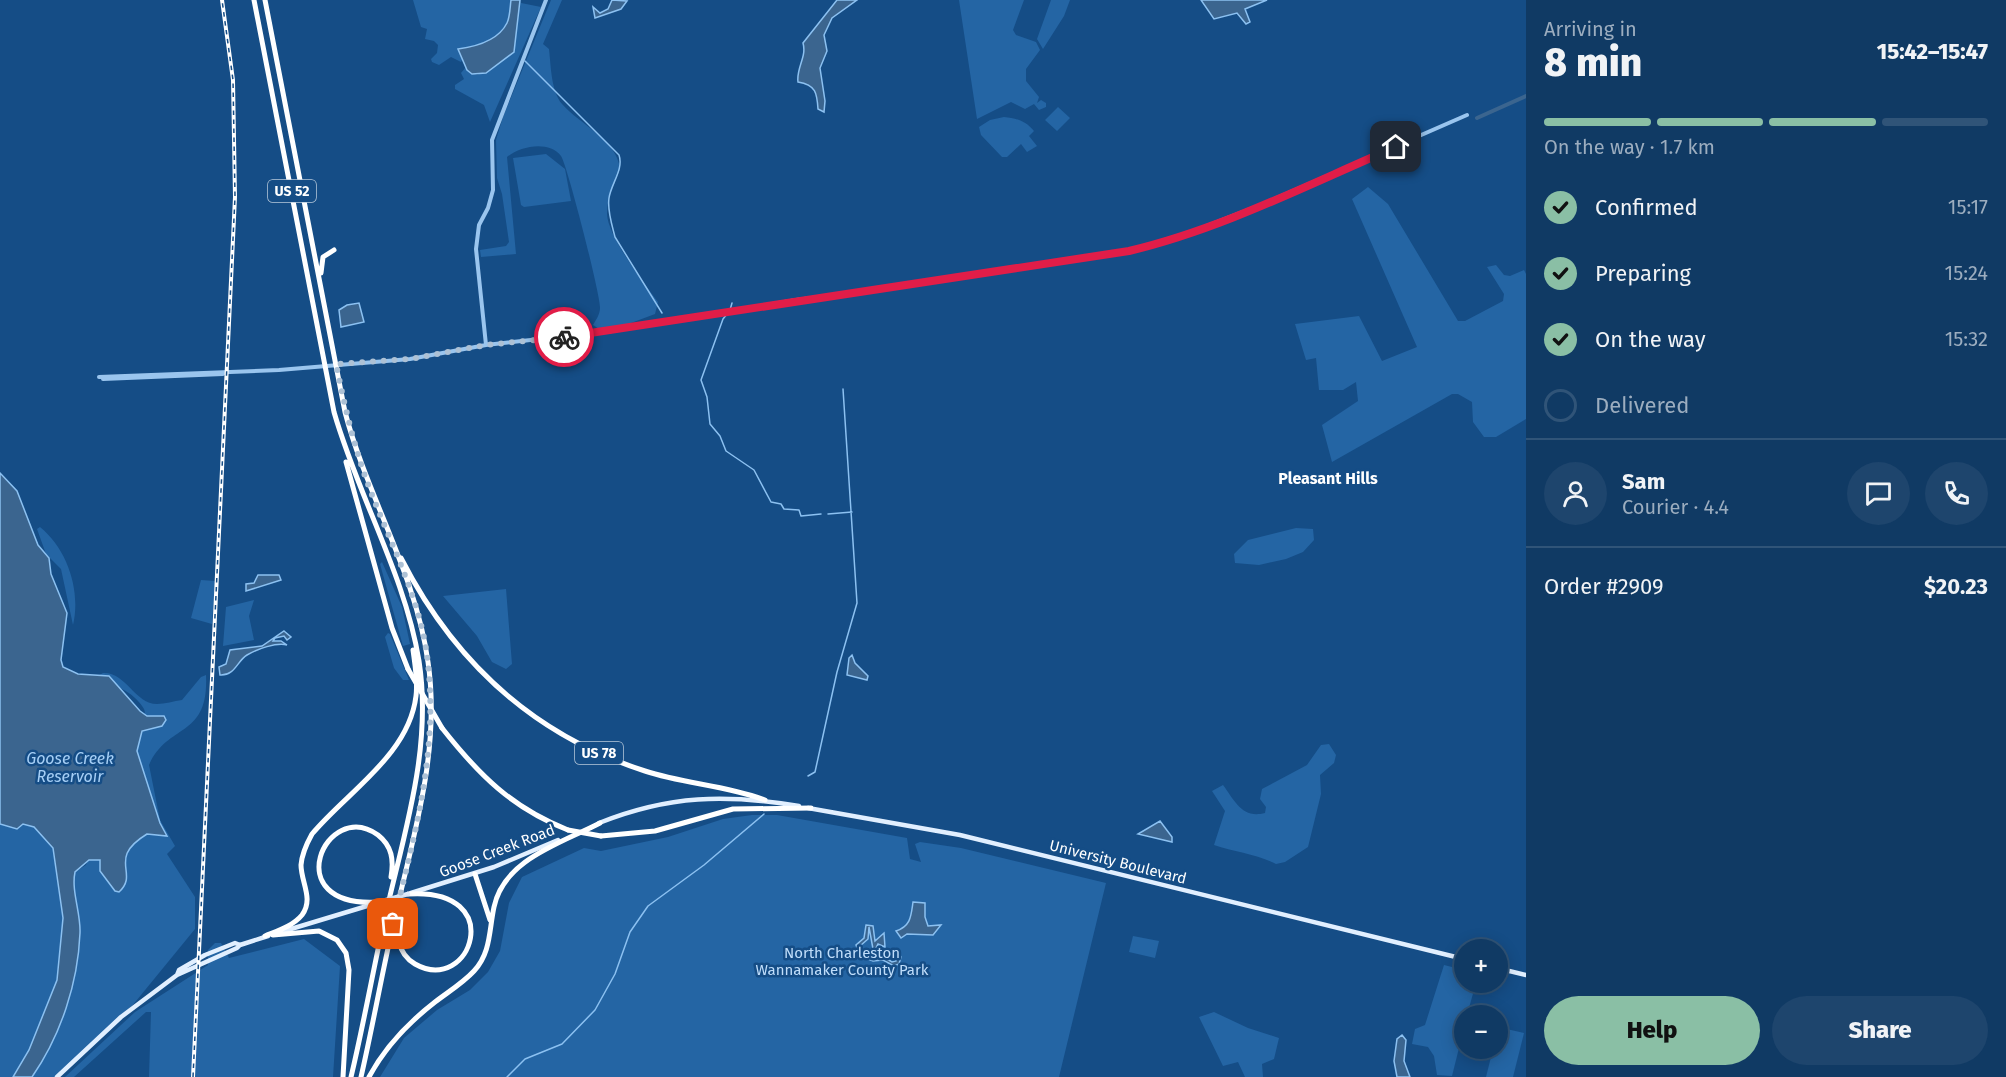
<!DOCTYPE html>
<html lang="en">
<head>
<meta charset="utf-8">
<style>
  :root { --surface:#103a64; --page:#1e456d; --text:#f1f3f6; --muted:#9cadbf; --line:#305478; --accent:#8abfa5 }
  body { margin:0; font-family:"Fira Sans",sans-serif; background:var(--page); color:var(--text); height:100vh; display:flex; flex-direction:column; font-size:22px; white-space:nowrap }
  * { box-sizing:border-box; margin:0 }
  p { font-size:20px; color:var(--muted) }
  .icon { flex:none; width:33px; height:33px; fill:none; stroke:currentColor; stroke-width:2; stroke-linecap:round; stroke-linejoin:round }
  .map { position:relative; flex:1; overflow:hidden }
  .sheet { display:flex; flex-direction:column; background:var(--surface); width:480px }
  .sheet>* { flex:none }
  .buttons { position:absolute; left:1454px; top:939px; display:grid; gap:12px }
  .buttons a { display:grid; place-items:center; width:54px; height:54px; border-radius:50%; background:var(--surface); box-shadow:0 3px 15px #0003,0 0 0 2px var(--line); font-size:30px }
  .pin { position:absolute; display:grid; place-items:center; width:51px; height:51px; color:#fff; margin:-26px; border-radius:12px; box-shadow:0 3px 9px #0006 }
  .courier { position:absolute; display:grid; place-items:center; width:60px; height:60px; margin:-30px; border:4px solid #e11d48; border-radius:50%; background:#fff; color:#222; box-shadow:0 2px 8px #0007 }
  .headline em { font-style:normal; font-weight:800 }
  .headline div { display:flex; flex-direction:column-reverse }
  .headline { display:flex; align-items:center; justify-content:space-between; height:102px; padding:0 18px }
  h1 { font-size:39px; font-weight:800; line-height:45px }
  .bar { display:grid; grid-template-columns:repeat(4,1fr); gap:9px 6px; align-content:center; height:72px; padding:0 18px }
  .bar i { height:8px; border-radius:4px; background:var(--line) }
  .bar .active { background:var(--accent) }
  .bar p { grid-column:span 4 }
  .line { display:flex; align-items:center; gap:15px; padding:0 18px; border-top:2px solid var(--line) }
  .line div { flex:1 }
  .round { display:grid; place-items:center; flex:none; width:63px; height:63px; border-radius:32px; background:var(--page) }
  ol { padding:0 18px; list-style:none }
  li { display:flex; align-items:center; gap:18px; height:66px }
  li p { margin-inline-start:auto }
  li .icon { padding:6px; border-radius:50%; background:var(--accent); color:#111; stroke-width:4 }
  li:last-child { color:var(--muted) }
  li i { width:33px; height:33px; border:3px solid var(--line); border-radius:50% }
  .button { display:flex; gap:12px; margin-top:auto; padding:12px 18px }
  .button a { flex:1; height:69px; border-radius:36px; background:var(--accent); color:#111; font-size:24px; font-weight:800; line-height:69px; text-align:center }
  .button a+a { background:var(--page); color:var(--text) }
  main { display:flex; flex:1; min-height:0 }
  .map>svg:first-child { display:block }
</style>
</head>
<body>
<main>
<div class="map">
<svg width="1526" height="1077" viewBox="0 0 1526 1077">
  <rect width="100%" height="100%" fill="#154d86"/>
  <!-- green -->
  <path fill="#2465a4" d="M 413,0 L 511,0 C 510,7 510,17 507,23 C 498,41 473,47 458,49 L 463,58 L 461,62 L 451,57 L 439,65 L 432,62 L 431,59 L 437,53 L 438,45 L 434,41 L 425,39 L 427,29 L 421,27 Z
    M 520,0 L 521,3 L 541,7 L 490,122 L 484,105 L 455,89 L 455,85 L 464,79 L 461,73 L 466,67 L 469,72 L 477,75 L 493,68 L 514,52 Z
    M 551,0 L 562,0 L 543,44 L 549,49 C 551,66 551,91 562,104 C 580,125 617,139 620,169 C 614,183 607,198 607,214 C 608,237 644,283 658,302 L 655,314 L 623,326 L 599,329 L 593,325 C 596,320 600,314 600,308 C 601,297 567,164 561,156 C 549,140 520,146 507,157 L 516,254 L 481,257 L 480,250 L 506,246 L 509,242 L 502,194 L 497,178 L 496,140 L 503,117 Z
    M 959,0 L 1024,0 L 1013,30 L 1016,35 L 1036,42 L 1040,50 L 1026,69 L 1026,81 L 1039,97 L 1037,103 L 1041,100 L 1046,103 L 1046,107 L 1039,110 L 1034,104 L 1025,109 L 1011,102 L 977,119 Z
    M 1051,0 L 1070,0 L 1064,16 L 1043,49 L 1037,39 Z
    M 1058,107 L 1070,118 L 1057,131 L 1045,120 Z
    M 1004,117 C 1016,118 1026,121 1034,131 L 1029,136 L 1037,146 L 1027,152 L 1021,144 L 1007,157 L 1002,157 L 981,135 L 979,127 L 990,120 Z
    M 546,154 L 565,169 L 571,201 L 524,207 L 521,205 L 513,158 Z
    M 1368,187 L 1388,204 L 1458,321 L 1465,321 L 1503,301 L 1504,294 L 1487,267 L 1496,265 L 1504,275 L 1510,276 L 1524,270 L 1526,274 L 1526,419 L 1496,437 L 1484,437 L 1473,422 L 1472,402 L 1458,394 L 1452,394 L 1332,462 L 1322,425 L 1358,401 L 1356,382 L 1343,390 L 1319,390 L 1316,358 L 1306,360 L 1295,324 L 1359,316 L 1382,361 L 1417,347 L 1352,199 Z
    M 40,527 C 68,550 81,591 73,625 L 61,569 L 46,554 L 37,529 Z
    M 1296,528 L 1313,529 L 1314,540 L 1303,552 L 1286,559 L 1259,565 L 1235,563 L 1234,554 L 1248,540 Z
    M 382,562 L 402,607 L 410,644 L 403,646 L 380,564 Z
    M 201,580 L 215,581 L 212,624 L 191,618 Z
    M 506,589 L 512,664 L 506,669 L 492,662 L 477,636 L 443,596 Z
    M 254,600 L 249,616 L 254,640 L 223,646 L 226,607 Z
    M 388,633 L 390,634 L 409,680 L 403,680 L 394,668 L 385,637 Z
    M 103,673 C 126,672 135,704 157,704 C 165,704 174,701 182,700 L 201,677 L 206,675 C 209,739 168,722 149,765 L 160,820 L 175,846 L 167,854 L 195,897 L 195,929 L 132,1006 L 58,1077 L 32,1077 C 61,1035 78,983 80,933 C 81,913 71,891 75,872 L 86,865 C 96,843 152,725 144,709 C 133,690 113,685 94,678 Z
    M 1329,744 L 1336,755 L 1334,763 L 1320,775 L 1321,794 L 1308,847 L 1285,862 L 1276,864 C 1257,854 1234,852 1214,845 L 1225,811 L 1212,791 L 1223,785 C 1235,801 1242,819 1265,813 L 1266,807 L 1260,799 L 1262,789 L 1307,765 L 1321,745 Z
    M 752,815 L 777,815 L 907,838 L 910,859 L 921,862 L 915,844 L 920,842 L 961,848 L 1106,883 L 1059,1077 L 380,1077 L 404,1038 L 437,1010 L 470,990 L 488,972 L 500,951 L 509,903 L 522,877 L 584,848 L 601,851 L 668,837 L 723,819 Z
    M 0,824 L 17,829 L 23,824 L 34,827 L 53,848 L 63,918 L 57,980 L 29,1050 L 13,1077 L 0,1077 Z
    M 1133,936 L 1159,941 L 1155,958 L 1129,952 Z
    M 304,939 L 340,966 L 333,1077 L 149,1077 L 151,1012 L 146,1012 L 74,1077 L 65,1077 L 135,1012 L 208,965 L 208,950 L 215,943 L 221,943 L 229,958 Z
    M 1444,965 L 1464,970 L 1464,982 L 1476,983 L 1467,1015 L 1464,1016 L 1464,1028 L 1452,1076 L 1437,1075 L 1434,1056 L 1428,1047 L 1412,1044 L 1415,1029 L 1425,1025 Z
    M 1214,1012 L 1248,1028 L 1279,1038 L 1274,1059 L 1262,1064 L 1263,1077 L 1245,1077 L 1238,1062 L 1223,1066 L 1199,1017 Z
    M 1498,1027 L 1524,1033 L 1513,1077 L 1486,1077 L 1493,1049 L 1497,1048 Z"/>
  <!-- water -->
  <path fill="#3b658f" stroke="#8cc1f1" stroke-width="1.5" fill-rule="evenodd" d="M 511,0 L 520,0 L 514,52 L 486,73 L 472,74 L 467,70 L 458,49 C 473,47 498,41 507,23 C 510,17 510,7 511,0 Z
    M 612,0 L 627,1 L 621,9 L 595,18 L 593,7 L 600,13 L 608,9 Z
    M 837,0 L 857,0 L 832,18 L 824,35 L 827,51 L 820,68 L 825,101 L 824,112 L 818,109 C 817,93 816,85 798,82 C 796,68 807,57 803,43 Z
    M 1201,0 L 1267,0 L 1245,9 L 1250,22 L 1246,24 L 1237,13 L 1214,19 Z
    M 359,303 L 364,322 L 341,327 L 339,310 L 347,305 Z
    M 0,473 L 17,491 L 38,545 L 49,558 L 51,574 L 67,613 L 61,660 L 63,667 L 78,674 L 109,676 L 140,711 L 147,716 L 164,716 L 166,720 L 162,726 L 142,731 L 137,751 L 160,823 L 167,836 L 147,834 C 106,859 140,873 119,892 L 115,891 L 100,871 L 100,860 L 89,860 L 75,872 C 71,891 81,913 80,933 C 78,983 61,1035 32,1077 L 13,1077 L 29,1050 L 57,980 L 63,918 L 53,848 L 34,827 L 23,824 L 17,829 L 0,824 Z
    M 258,575 L 279,575 L 281,580 L 246,591 L 246,584 L 254,583 Z
    M 284,631 L 291,637 L 287,640 L 284,636 L 275,638 L 273,641 L 281,641 L 287,645 C 277,642 257,649 247,655 C 237,661 235,676 220,675 L 219,667 L 226,664 L 230,650 L 262,646 Z
    M 852,655 L 855,663 L 868,676 L 867,680 L 847,675 L 849,658 Z
    M 1160,821 L 1172,837 L 1172,842 L 1138,834 Z
    M 913,902 L 925,903 L 925,917 L 928,926 L 941,925 L 933,935 L 907,934 L 901,938 L 896,931 C 911,926 911,916 913,902 Z
    M 866,925 L 873,926 L 875,941 L 884,933 L 885,947 L 878,944 L 876,948 L 883,952 L 897,951 L 901,957 L 899,964 L 894,966 L 883,960 L 873,961 L 860,956 L 856,945 L 864,938 ZM 869,927 L 873,949 L 882,955 L 896,954 L 896,961 L 892,962 C 882,954 874,959 860,950 L 860,946 L 868,939 Z
    M 1402,1035 L 1406,1040 L 1404,1061 L 1410,1077 L 1397,1077 L 1394,1061 L 1397,1039 Z"/>
  <g fill="none" stroke-linecap="round" stroke-linejoin="round">
    <!-- stream -->
    <path stroke="#8cc1f1" stroke-width="1.5" d="M 525,61 L 619,155 C 624,169 611,184 609,198 C 607,210 612,225 615,237 L 662,313
      M 730,310 L 732,303
      M 727,314 L 723,319 L 701,380 L 707,397 L 710,424 L 720,436 L 726,451 L 754,470 L 771,502 L 781,504 L 784,509 L 799,510 L 801,516 L 821,514
      M 828,514 L 852,512
      M 808,776 L 815,772 L 837,672 L 857,603 L 843,389
      M 507,1077 L 525,1059 L 562,1044 L 595,1010 L 615,974 L 630,932 L 648,906 L 704,865 L 764,814"/>
    <!-- canal -->
    <path stroke="#3b658f" stroke-width="4" d="M 1477,118 L 1526,96"/>
    <!-- minor -->
    <path stroke="#9ac5ee" stroke-width="4" d="M 486,345 L 476,249 L 479,225 L 488,208 L 493,190 L 492,140 L 546,0
      M 99,377 L 279,370 L 410,359 L 486,345 L 612,331 L 796,300 L 906,286 L 1129,251 L 1191,232 L 1263,204 L 1467,115
      M 103,379 L 223,374 L 227,371"/>
    <!-- major -->
    <path stroke="#e1efff" stroke-width="4.5" d="M 808,808 L 960,835 L 1464,959
      M 599,823 C 669,795 726,794 799,806
      M 411,893 L 494,867 L 558,840
      M 281,932 L 377,903
      M 1497,968 L 1526,975
      M 177,975 L 237,948 L 240,945
      M 57,1077 L 121,1017 L 177,975 L 179,970 L 205,955 L 235,943 L 240,945 L 268,936"/>
    <!-- highway -->
    <path stroke="#fff" stroke-width="5" d="M 254,0 L 334,412 C 358,496 405,575 419,661 C 433,751 402,839 383,926 C 372,976 363,1027 351,1077
      M 265,0 L 345,412 C 367,496 416,574 428,662 C 441,750 413,836 394,921 C 382,973 373,1025 361,1077
      M 321,273 L 323,257 L 334,250
      M 346,462 L 392,628 L 408,669
      M 401,558 C 454,662 533,735 645,771 C 684,784 726,785 765,800
      M 442,728 C 479,775 512,808 568,830
      M 601,836 L 655,831 L 733,809 L 811,808
      M 475,874 L 490,920
      M 379,902 C 276,909 326,797 378,835 C 392,846 394,860 391,877
      M 399,914 C 397,933 396,953 415,964 C 471,996 509,887 408,894
      M 273,935 L 319,931 L 337,940 L 346,953 L 349,970 L 343,1077
      M 265,936 C 277,931 293,926 302,915 C 314,899 301,882 301,865 C 302,853 307,843 312,834 C 347,792 409,755 416,696 C 418,681 415,665 413,650
      M 369,1077 C 385,1047 408,1023 435,1002 C 448,992 463,983 474,971 C 491,953 489,930 494,907 C 504,859 562,843 600,823"/>
    <defs>
      <path id="rail" d="M 193,1077 L 235,197 L 233,80 L 222,0"/>
    </defs>
    <!-- rail casing -->
    <use href="#rail" stroke="#fff" stroke-width="4"/>
    <!-- rail -->
    <use href="#rail" stroke="#154d86" stroke-width="1.5" stroke-dasharray="4.5" stroke-linecap="butt"/>
    <!-- major-bridge -->
    <path stroke="#e1efff" stroke-width="4.5" d="M 379,902 L 408,894"/>
    <!-- highway-bridge -->
    <path stroke="#fff" stroke-width="5" d="M 408,669 L 442,728
      M 568,830 L 601,836"/>
  </g>
  <g fill="none" stroke-linecap="round" stroke-linejoin="round">
    <!-- done -->
    <path stroke="#adc1d5" stroke-width="6" stroke-dasharray="0 10.8" d="M 393,924 C 414,838 438,753 428,664 C 422,602 391,545 369,487 C 354,447 345,407 336,364 L 410,359 L 486,345 L 564,337"/>
    <!-- route -->
    <path stroke="#e11d48" stroke-width="8" d="M 564,337 L 1129,251 C 1222,229 1309,184 1396,147"/>
  </g>
  <g text-anchor="middle" stroke-width="5" stroke-linejoin="round" paint-order="stroke">
    <!-- shield labels -->
    <g fill="#154d86" stroke="#b9cadb" stroke-width="1.5">
      <rect x="268" y="180" width="48" height="22" rx="4.5"/>
      <rect x="575" y="742" width="48" height="22" rx="4.5"/>
    </g>
    <g font-size="14" font-weight="bold" fill="#fff">
      <text x="292" y="196">US 52</text>
      <text x="599" y="758">US 78</text>
    </g>
    <!-- street labels -->
    <g font-size="15" fill="#fff" stroke="#154d86">
      <text transform="translate(497 851) rotate(-21)" y="5">Goose Creek Road</text>
      <text transform="translate(1118 862) rotate(14)" y="5">University Boulevard</text>
    </g>
    <!-- park labels -->
    <g font-size="15" fill="#c0defb" stroke="#154d86">
      <text x="842" y="958">North Charleston<tspan x="842" dy="17">Wannamaker County Park</tspan></text>
    </g>
    <!-- neighbourhood labels -->
    <g font-size="16" font-weight="bold" fill="#fff" stroke="#154d86">
      <text x="1328" y="484">Pleasant Hills</text>
    </g>
    <!-- water labels -->
    <g font-size="16" font-style="italic" fill="#a6cff6" stroke="#154d86">
      <text x="70" y="764">Goose Creek<tspan x="70" dy="18">Reservoir</tspan></text>
    </g>
  </g>
</svg>
<div class="buttons">
<a>+</a>
<a>−</a>
</div>
<div class="pin" style="left:393px;top:924px;background:#ea580c"><svg class="icon" aria-label="bag" viewBox="0 0 24 24"><path d="M5 8h14l-1 12H6zM9 8a3 3 0 0 1 6 0"/></svg></div>
<div class="pin" style="left:1396px;top:147px;background:#1f2937"><svg class="icon" aria-label="home" viewBox="0 0 24 24"><path d="M3 11l9-7 9 7M6 9v11h12V9"/></svg></div>
<div class="courier" style="left:564px;top:337px"><svg class="icon" aria-label="bike" viewBox="0 0 24 24"><circle cx="6" cy="16" r="4"/><circle cx="18" cy="16" r="4"/><path d="M6 16l4-8h5l3 8M10 8l3 8H6M13 5h3"/></svg></div>
</div>
<section class="sheet">
<div class="headline"><div><h1>8 min</h1><p>Arriving in</p></div><em>15:42–15:47</em></div>
<div class="bar"><i class="active"></i><i class="active"></i><i class="active"></i><i></i><p>On the way · 1.7 km</p></div>
<ol>
<li><svg class="icon" aria-label="check" viewBox="0 0 24 24"><path d="M5 12l5 5 9-10"/></svg>Confirmed<p>15:17</p></li>
<li><svg class="icon" aria-label="check" viewBox="0 0 24 24"><path d="M5 12l5 5 9-10"/></svg>Preparing<p>15:24</p></li>
<li><svg class="icon" aria-label="check" viewBox="0 0 24 24"><path d="M5 12l5 5 9-10"/></svg>On the way<p>15:32</p></li>
<li><i></i>Delivered</li>
</ol>
<div class="line" style="height:108px"><a class="round"><svg class="icon" aria-label="person" viewBox="0 0 24 24"><circle cx="12" cy="8" r="4"/><path d="M4 21q1-7 8-7t8 7"/></svg></a><div><b>Sam</b><p>Courier · 4.4</p></div><a class="round"><svg class="icon" aria-label="chat" viewBox="0 0 24 24"><path d="M4 5h16v11H9l-5 4z"/></svg></a><a class="round"><svg class="icon" aria-label="phone" viewBox="0 0 24 24"><path d="M5 4h4l2 5-3 2q2 4 5 5l2-3 5 2v4C11 20 4 13 5 4z"/></svg></a></div>
<div class="line" style="height:78px"><div>Order #2909</div><b>$20.23</b></div>
<div class="button"><a>Help</a><a>Share</a></div>
</section>
</main>
</body>
</html>
